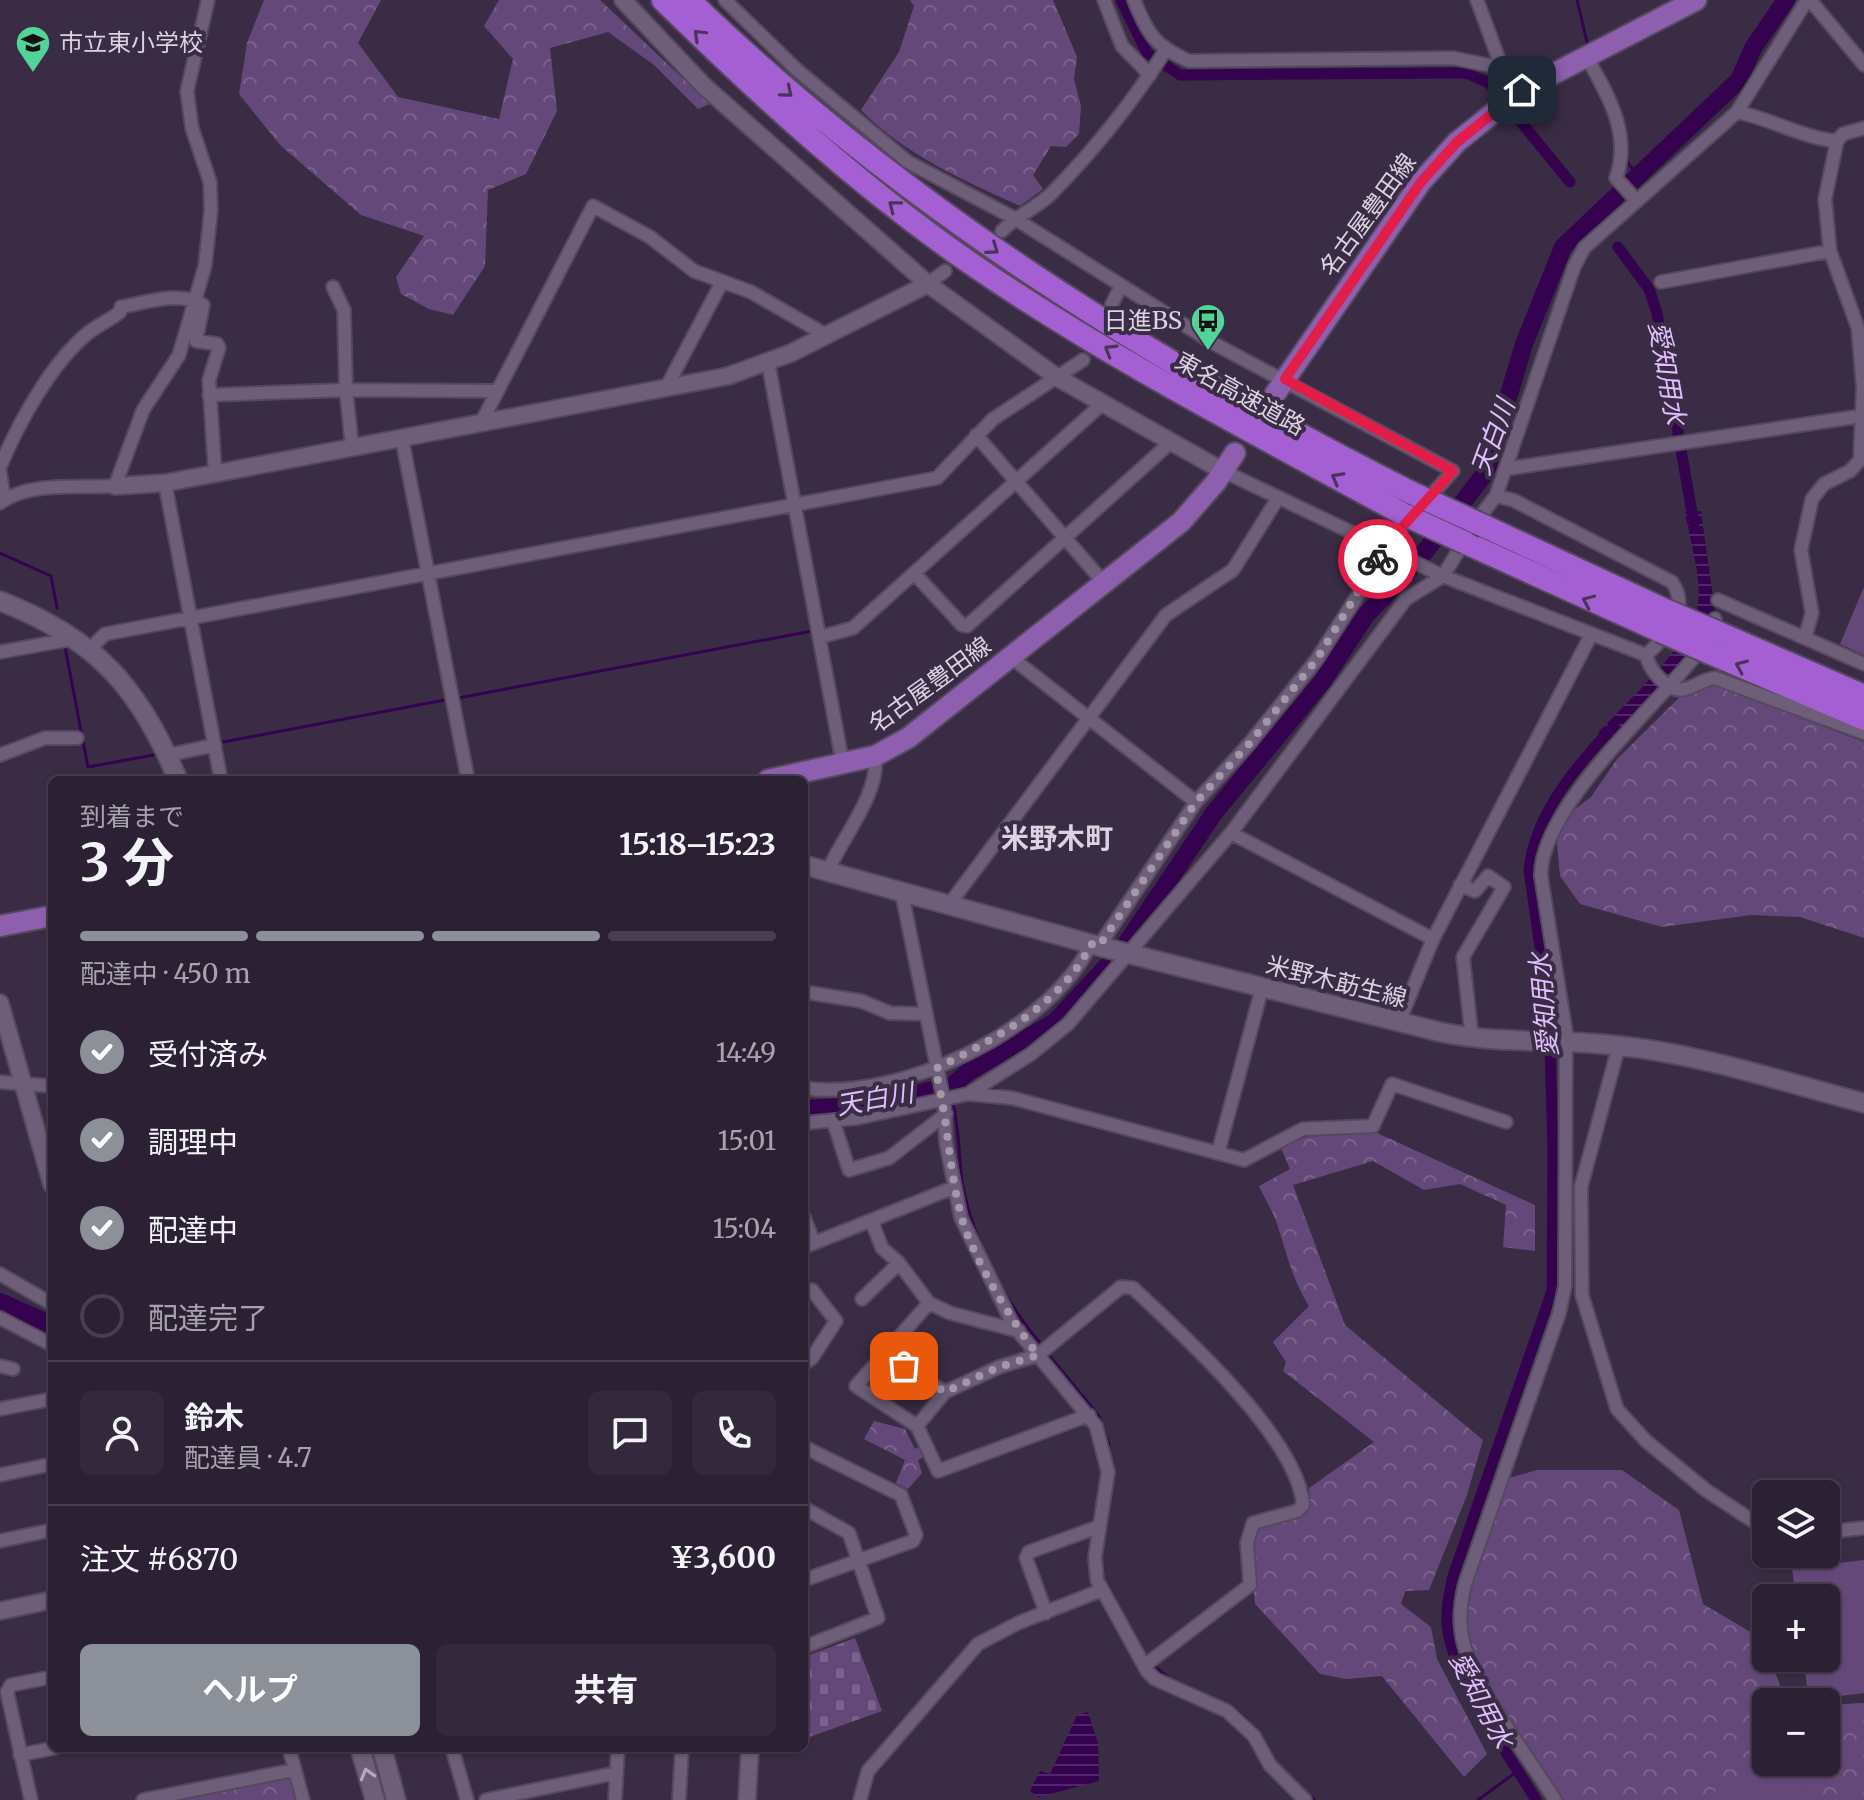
<!DOCTYPE html>
<html lang="ja">
<head>
<meta charset="utf-8">
<style>
  :root { --surface:#2c2134; --page:#34293c; --text:#f1f3f6; --muted:#a6a3ac; --line:#483e4f; --accent:#8c9099 }
  body { margin:0; font-family:Merriweather,"Noto Sans JP",serif; background:var(--page); color:var(--text); height:100vh; display:flex; flex-direction:column; font-size:30px; white-space:nowrap }
  * { box-sizing:border-box; margin:0 }
  p { font-size:26px; color:var(--muted) }
  .icon { flex:none; width:44px; height:44px; fill:none; stroke:currentColor; stroke-width:2; stroke-linecap:round; stroke-linejoin:round }
  .map { position:relative; flex:1; overflow:hidden }
  .panel { position:absolute; left:48px; top:776px; width:760px; height:976px; display:flex; flex-direction:column; background:var(--surface); border-radius:12px; box-shadow:0 2px 6px #0004,0 0 0 2px var(--line) }
  .panel>* { flex:none }
  .controls { position:absolute; left:1752px; top:1480px; display:grid; gap:16px }
  .controls a { display:grid; place-items:center; width:88px; height:88px; border-radius:12px; background:var(--surface); box-shadow:0 2px 6px #0004,0 0 0 2px var(--line); font-size:40px }
  .pin { position:absolute; display:grid; place-items:center; width:68px; height:68px; color:#fff; margin:-34px; border-radius:16px; box-shadow:0 4px 12px #0006 }
  .courier { position:absolute; display:grid; place-items:center; width:80px; height:80px; margin:-40px; border:6px solid #e11d48; border-radius:50%; background:#fff; color:#222; box-shadow:0 2px 10px #0007 }
  .summary em { font-style:normal; font-weight:700 }
  .summary div { display:flex; flex-direction:column-reverse }
  .summary { display:flex; align-items:center; justify-content:space-between; height:136px; padding:0 32px }
  h1 { font-size:52px; font-weight:700; line-height:60px }
  .bar { display:grid; grid-template-columns:repeat(4,1fr); gap:12px 8px; align-content:center; height:96px; padding:0 32px }
  .bar i { height:10px; border-radius:6px; background:var(--line) }
  .bar .on { background:var(--accent) }
  .bar p { grid-column:span 4 }
  .line { display:flex; align-items:center; gap:20px; padding:0 32px; border-top:2px solid var(--line) }
  .line div { flex:1 }
  .round { display:grid; place-items:center; flex:none; width:84px; height:84px; border-radius:12px; background:var(--page) }
  ol { padding:0 32px; list-style:none }
  li { display:flex; align-items:center; gap:24px; height:88px }
  li p { margin-inline-start:auto }
  li .icon { padding:8px; border-radius:50%; background:var(--accent); color:#fff; stroke-width:4 }
  li:last-child { color:var(--muted) }
  li i { width:44px; height:44px; border:4px solid var(--line); border-radius:50% }
  .action { display:flex; gap:16px; margin-top:auto; padding:16px 32px }
  .action a { flex:1; height:92px; border-radius:12px; background:var(--accent); color:#fff; font-size:32px; font-weight:700; line-height:92px; text-align:center }
  .action a+a { background:var(--page); color:var(--text) }
  .map>svg:first-child { display:block }
</style>
</head>
<body>
<div class="map">
<svg width="1864" height="1800" viewBox="0 0 1864 1800">
  <defs>
    <pattern id="forest-crowns" width="20" height="18" patternUnits="userSpaceOnUse" patternTransform="scale(2)"><rect width="20" height="18" fill="#65487a"/><path d="M2 6a3 3 0 1 1 6 0M12 15a3 3 0 1 1 6 0" fill="none" stroke="#7a628d"/></pattern>
    <pattern id="cemetery-stones" width="16" height="16" patternUnits="userSpaceOnUse" patternTransform="scale(2)"><rect width="16" height="16" fill="#65487a"/><path d="M2 7V4a2 2 0 0 1 4 0v3zM10 15v-3a2 2 0 0 1 4 0v3z" fill="#7a628d"/></pattern>
    <pattern id="water-rules" width="6" height="5" patternUnits="userSpaceOnUse" patternTransform="scale(2)"><rect width="6" height="5" fill="#35024f"/><path d="M0 2.5h6" fill="none" stroke="#522668"/></pattern>
  </defs>
  <rect width="100%" height="100%" fill="#3a2c45"/>
  <!-- forest -->
  <path fill="url(#forest-crowns)" d="M 264,0 L 381,0 L 358,43 L 398,97 L 499,119 L 513,59 L 484,26 L 499,0 L 600,0 L 710,104 L 698,109 L 654,65 L 608,32 L 550,48 L 557,111 L 526,174 L 488,190 L 485,266 L 453,315 L 429,309 L 401,294 L 396,277 L 424,236 L 361,215 L 280,145 L 239,94 L 247,43 Z
    M 910,0 L 1053,0 L 1077,57 L 1074,79 L 1081,106 L 1079,134 L 1066,147 L 1051,146 L 1033,175 L 1043,189 L 1020,206 C 963,180 905,155 861,110 L 899,52 L 914,6 Z
    M 1698,679 L 1864,742 L 1864,938 L 1800,917 L 1751,915 L 1662,927 L 1580,904 L 1560,876 L 1557,844 L 1563,818 L 1591,797 L 1617,759 Z
    M 1375,1132 L 1535,1205 L 1535,1251 L 1503,1247 L 1506,1205 L 1460,1184 L 1424,1190 L 1373,1161 L 1293,1185 L 1345,1325 L 1483,1440 L 1467,1495 L 1429,1590 L 1405,1591 L 1401,1604 L 1431,1627 L 1437,1659 L 1487,1754 L 1464,1777 L 1382,1676 L 1346,1679 L 1320,1674 L 1255,1604 L 1250,1544 L 1254,1524 L 1306,1511 L 1310,1506 L 1309,1488 L 1374,1442 L 1283,1371 L 1286,1362 L 1273,1342 L 1309,1306 C 1293,1281 1287,1255 1278,1227 C 1274,1213 1265,1199 1259,1186 L 1290,1169 L 1281,1148 L 1306,1137 Z
    M 874,1421 L 905,1429 L 915,1449 L 920,1445 L 928,1455 L 918,1460 L 922,1473 L 908,1489 L 896,1483 L 905,1460 L 864,1439 Z
    M 1537,1470 L 1622,1470 L 1679,1510 L 1703,1604 L 1764,1640 L 1766,1658 L 1770,1658 L 1786,1702 L 1766,1702 L 1766,1762 L 1826,1762 L 1826,1705 L 1864,1703 L 1864,1800 L 1552,1800 L 1521,1760 L 1462,1629 L 1466,1581 L 1509,1478 Z
    M 287,1775 L 292,1778 L 298,1800 L 166,1800 Z"/>
  <!-- cemetery -->
  <path fill="url(#cemetery-stones)" d="M 855,1638 L 882,1711 L 804,1739 L 804,1657 Z"/>
  <!-- pitch -->
  <path fill="#65487a" d="M 1864,587 L 1864,655 L 1840,644 Z
    M 1864,1560 L 1864,1693 L 1809,1700 L 1803,1658 L 1826,1658 L 1826,1598 L 1796,1598 L 1792,1568 Z
    M 1774,1762 L 1788,1762 L 1809,1800 L 1697,1800 Z"/>
  <!-- water -->
  <path fill="url(#water-rules)" d="M 1701,511 L 1715,612 L 1693,655 L 1613,741 L 1598,733 C 1623,706 1690,645 1697,610 C 1703,580 1690,542 1685,512 Z
    M 1088,1712 L 1098,1743 L 1099,1781 L 1039,1797 L 1030,1791 L 1040,1771 L 1050,1774 L 1077,1715 Z"/>
  <g fill="none" stroke-linecap="round" stroke-linejoin="round">
    <!-- stream -->
    <path stroke="#35024f" stroke-width="3" d="M 1577,0 L 1588,46
      M 1613,96 L 1626,136 L 1627,162 L 1639,177
      M 0,553 L 51,576 L 57,608
      M 65,647 L 88,767 L 159,754
      M 458,698 L 812,631
      M 218,743 L 450,699
      M 952,1100 C 960,1127 958,1159 963,1187 C 974,1243 1006,1304 1043,1347
      M 1047,1353 L 1099,1416 L 1109,1445
      M 1101,1574 L 1122,1613
      M 1152,1664 L 1171,1680
      M 1214,1699 C 1250,1713 1255,1733 1274,1760 C 1285,1774 1301,1787 1314,1800
      M 1478,1800 L 1519,1770"/>
    <!-- canal -->
    <path stroke="#35024f" stroke-width="11" d="M 1121,0 L 1147,53 L 1180,75 L 1466,73 L 1489,83 L 1570,182
      M 1618,247 L 1649,289 L 1657,313 L 1694,524
      M 1536,1800 C 1509,1755 1455,1681 1448,1631 C 1445,1612 1449,1594 1453,1576 L 1552,1291 L 1553,1152 L 1549,1010 L 1529,870 C 1535,814 1577,765 1614,726"/>
    <!-- river -->
    <path stroke="#35024f" stroke-width="18" d="M 804,1109 C 834,1107 864,1108 893,1102 C 913,1097 928,1088 949,1089 L 968,1072 L 1055,1022 L 1122,950 L 1214,813 L 1322,682 L 1366,615 L 1420,558 L 1486,472 L 1524,344 L 1563,247 L 1739,80 L 1753,48 L 1786,0
      M 0,1302 L 52,1325"/>
    <defs>
      <path id="minor" d="M 725,0 L 797,70 L 908,162 L 1014,218 L 1213,343 L 1453,471 L 1425,502
        M 1104,0 L 1122,46 L 1150,75
        M 1134,0 C 1148,35 1155,46 1189,61 L 1453,58 L 1502,68 L 1522,90
        M 1477,0 L 1502,68
        M 1810,0 L 1864,65
        M 1586,56 C 1607,93 1632,134 1616,178 L 1636,200
        M 1737,112 C 1772,119 1802,138 1837,141
        M 1002,231 C 1017,215 1037,208 1052,193 C 1093,151 1134,100 1165,51
        M 1661,282 L 1830,251
        M 928,284 L 945,271
        M 333,287 L 344,310 L 346,390 L 352,446
        M 1112,304 L 1121,286
        M 768,362 L 843,765
        M 666,388 L 722,282
        M 209,395 L 346,390 L 495,391
        M 480,425 L 593,206 L 650,237 L 694,271 L 751,292 L 826,335
        M 976,435 L 1105,584
        M 402,439 L 468,780
        M 0,467 C 18,424 51,363 88,333 C 98,325 110,320 120,312 L 121,307 C 145,303 181,290 203,305 L 196,341 L 217,344 L 219,348 L 209,380 L 215,472
        M 1505,469 L 1861,416
        M 1223,471 L 1443,576 L 1646,655 C 1649,669 1668,694 1685,689 C 1696,686 1704,679 1715,678 L 1864,733
        M 0,472 L 4,499
        M 165,483 L 221,780
        M 1496,496 L 1513,500 L 1672,582 C 1691,610 1667,636 1646,655
        M 0,503 C 29,481 80,488 115,486 L 143,410 L 179,355 L 205,266 L 211,210 L 210,182 L 192,128 L 187,91 L 208,0
        M 1474,524 L 1496,496 L 1574,267 L 1584,248 L 1737,112 L 1807,0
        M 914,573 L 962,625 L 967,626 L 1171,442
        M 1718,600 L 1864,664
        M 820,637 L 853,628 L 1102,404
        M 1805,638 L 1812,613 L 1801,550 L 1812,499 L 1824,484 L 1850,471 L 1860,460 L 1863,387 L 1858,328 L 1830,251 L 1825,199 L 1837,141 L 1843,134 L 1864,128
        M 90,649 L 105,634 L 937,478 L 993,419 L 1083,360
        M 0,652 L 67,640
        M 1012,658 L 1196,802
        M 0,755 L 45,738 L 77,738
        M 168,755 L 215,745
        M 1231,833 L 1433,939
        M 828,871 C 842,837 880,794 875,756
        M 1460,885 L 1475,891 L 1488,876 L 1504,887 L 1463,957 L 1472,1039
        M 902,894 L 944,1102 L 946,1143 L 961,1218 L 1013,1325 L 1096,1426 L 1108,1472 L 1095,1557 L 1097,1580 L 1147,1671 L 1155,1679 L 1227,1711 L 1254,1736 L 1270,1765 L 1305,1800
        M 948,906 L 1166,615 L 1233,570 L 1278,498
        M 1099,946 L 1196,802 L 1249,744 L 1317,659 L 1368,579 L 1384,547 L 1413,516
        M 804,992 L 861,1001 L 890,1013 L 925,1014
        M 1399,1022 L 1433,939 L 1591,635
        M 1619,1045 L 1581,1187 L 1582,1295 L 1617,1409 L 1646,1441 L 1707,1491 L 1756,1523 L 1766,1525
        M 0,1082 L 52,1086
        M 804,1088 C 898,1102 1049,1031 1091,944
        M 968,1094 L 1012,1098 L 1244,1160 L 1303,1129 L 1373,1126 L 1392,1084 L 1506,1122
        M 833,1120 L 849,1170 L 889,1158 L 946,1114
        M 804,1123 L 858,1118 L 968,1094 L 1031,1054 L 1068,1024 L 1231,833 L 1406,599 L 1443,576 L 1465,540
        M 1218,1153 L 1262,988
        M 804,1217 L 814,1243
        M 872,1222 L 882,1248 L 899,1263 L 929,1303 L 950,1313 L 1019,1331
        M 804,1247 L 955,1187
        M 0,1274 L 52,1304
        M 804,1290 L 812,1290 L 836,1321 L 812,1358 L 804,1364
        M 862,1299 L 899,1263
        M 929,1303 L 856,1386 L 917,1426 L 938,1471 L 1089,1415
        M 0,1318 L 52,1345
        M 883,1353 L 945,1392
        M 0,1366 L 13,1369
        M 0,1409 L 52,1399
        M 917,1426 L 945,1392 L 999,1367 L 1038,1355 L 1121,1287 L 1133,1288 C 1181,1333 1298,1438 1303,1505 L 1297,1511 L 1253,1523 L 1247,1543 L 1250,1585 L 1144,1666
        M 804,1447 L 901,1495 L 916,1535 L 913,1541 L 804,1580
        M 0,1475 L 52,1464
        M 804,1508 L 849,1533 L 878,1618 L 804,1647
        M 1826,1532 L 1864,1528
        M 0,1541 L 52,1530
        M 1046,1613 L 1026,1558 L 1029,1552 L 1098,1527
        M 289,1748 L 303,1800
        M 452,1748 L 467,1800
        M 20,1755 L 54,1748
        M 31,1800 L 7,1692 L 11,1685 L 52,1677
        M 143,1800 L 294,1770
        M 486,1800 L 616,1773
        M 615,1800 L 618,1748
        M 679,1800 L 682,1748
        M 860,1800 L 868,1771 L 978,1644 L 1018,1623 L 1102,1590
        M 1555,1800 C 1530,1760 1475,1687 1464,1645 C 1458,1624 1460,1604 1465,1584 L 1559,1314 L 1565,1286 L 1566,1033 L 1541,876 C 1540,816 1631,729 1670,685 C 1688,664 1708,646 1715,619"/>
      <path id="tertiary" d="M 623,0 L 704,86 L 928,284 L 1058,378 L 1223,471
        M 115,486 L 165,483 L 728,376 L 791,353 L 928,284
        M 0,1003 L 52,1185
        M 0,1611 L 52,1600
        M 747,1800 L 750,1748"/>
      <path id="secondary" d="M 0,601 C 95,638 139,686 178,780
        M 804,865 L 1102,947 L 1440,1032 C 1500,1045 1560,1038 1621,1046 C 1704,1055 1784,1082 1864,1103
        M 360,1748 L 375,1800
        M 382,1748 L 396,1800"/>
      <path id="primary" d="M 1275,394 L 1421,182 L 1457,142 L 1522,90 L 1696,0
        M 768,780 L 875,756 L 908,738 L 1181,522 L 1216,482 L 1235,453
        M 0,926 L 52,916"/>
      <path id="motorway" d="M 663,0 C 761,96 862,189 976,267 C 1112,360 1261,436 1405,515
        M 689,0 C 901,205 1150,361 1412,493
        M 1484,526 L 1667,611
        M 1466,543 L 1660,631
        M 1719,633 L 1864,696
        M 1710,653 L 1864,719"/>
    </defs>
    <!-- minor casing -->
    <use href="#minor" stroke="#55495e" stroke-width="16"/>
    <!-- tertiary casing -->
    <use href="#tertiary" stroke="#55495e" stroke-width="20"/>
    <!-- secondary casing -->
    <use href="#secondary" stroke="#55495e" stroke-width="22"/>
    <!-- primary casing -->
    <use href="#primary" stroke="#55495e" stroke-width="24"/>
    <!-- motorway casing -->
    <use href="#motorway" stroke="#55495e" stroke-width="26"/>
    <!-- minor -->
    <use href="#minor" stroke="#6e5e7a" stroke-width="12"/>
    <!-- tertiary -->
    <use href="#tertiary" stroke="#6e5e7a" stroke-width="16"/>
    <!-- secondary -->
    <use href="#secondary" stroke="#6e5e7a" stroke-width="18"/>
    <!-- primary -->
    <use href="#primary" stroke="#8e5faf" stroke-width="20"/>
    <!-- motorway -->
    <use href="#motorway" stroke="#a460d3" stroke-width="22"/>
    <defs>
      <path id="motorway-bridge" d="M 1412,493 L 1484,526
        M 1405,515 L 1466,543
        M 1667,611 L 1719,633
        M 1660,631 L 1710,653"/>
    </defs>
    <!-- motorway-bridge casing -->
    <use href="#motorway-bridge" stroke="#55495e" stroke-width="26" stroke-linecap="butt"/>
    <!-- motorway-bridge -->
    <use href="#motorway-bridge" stroke="#a460d3" stroke-width="22"/>
  </g>
  <!-- one-way arrows -->
  <defs><path id="oneway-chevron" d="M-2-3.5L2.5 0L-2 3.5" fill="none" stroke-width="1.6" stroke-linecap="round" stroke-linejoin="round" transform="scale(2)"/></defs>
  <g stroke="#4a345a">
    <use href="#oneway-chevron" transform="translate(699 35) rotate(-136)"/>
    <use href="#oneway-chevron" transform="translate(787 92) rotate(40)"/>
    <use href="#oneway-chevron" transform="translate(894 206) rotate(-142)"/>
    <use href="#oneway-chevron" transform="translate(993 249) rotate(35)"/>
    <use href="#oneway-chevron" transform="translate(1110 350) rotate(-149)"/>
    <use href="#oneway-chevron" transform="translate(1337 478) rotate(-151)"/>
    <use href="#oneway-chevron" transform="translate(1588 601) rotate(-156)"/>
    <use href="#oneway-chevron" transform="translate(1741 666) rotate(-157)"/>
  </g>
  <use stroke="#b5a9be" href="#oneway-chevron" transform="translate(367 1774) rotate(-106)"/>
  <g fill="none" stroke-linecap="round" stroke-linejoin="round">
    <!-- done -->
    <path stroke="#a398ab" stroke-width="8" stroke-dasharray="0 14.4" d="M 904,1366 L 945,1392 L 999,1367 L 1038,1355 C 1012,1322 971,1255 961,1215 C 948,1166 948,1117 935,1069 C 993,1040 1062,1005 1091,944 L 1099,946 L 1196,802 L 1249,744 L 1317,659 L 1378,559"/>
    <!-- route -->
    <path stroke="#e11d48" stroke-width="10" d="M 1378,559 L 1384,547 L 1453,471 L 1285,379 L 1421,182 L 1457,142 L 1522,90"/>
  </g>
  <!-- icons -->
  <defs>
    <symbol id="school-pin" viewBox="-11 -11 22 30"><path d="M0 17L-7.5 6A9.5 9.5 0 1 1 7.5 6Z" fill="#52d397" stroke="#3a2c45"/><path d="M0-5L7-2L0 1L-7-2ZM-4 1L0 2.5L4 1V4Q0 6-4 4Z" fill="#111"/></symbol>
    <symbol id="bus-pin" viewBox="-11 -11 22 30"><path d="M0 17L-7.5 6A9.5 9.5 0 1 1 7.5 6Z" fill="#52d397" stroke="#3a2c45"/><path d="M-5-6H5V4H4V6H2V4H-2V6H-4V4H-5ZM-3.5-4V0h7V-4ZM-3.5 1.2v1.5H-2V1.2ZM2 1.2v1.5H3.5V1.2Z" fill="#111"/></symbol>
  </defs>
  <g fill-rule="evenodd">
    <use href="#school-pin" x="13" y="23" width="40" height="54"/>
    <use href="#bus-pin" x="1188" y="301" width="40" height="54"/>
  </g>
  <g text-anchor="middle" stroke-width="8" stroke-linejoin="round" paint-order="stroke">
    <!-- poi labels -->
    <g font-size="24" fill="#dbd2e2" stroke="#3a2c45" text-anchor="start">
      <text x="59" y="51">市立東小学校</text>
      <text x="1182" y="329" text-anchor="end">日進BS</text>
    </g>
    <!-- street labels -->
    <g font-size="24" fill="#dbd2e2" stroke="#3a2c45">
      <text transform="translate(1368 215) rotate(-54)" y="8">名古屋豊田線</text>
      <text transform="translate(1240 394) rotate(29)" y="8">東名高速道路</text>
      <text transform="translate(930 685) rotate(-36)" y="8">名古屋豊田線</text>
      <text transform="translate(1336 982) rotate(14)" y="8">米野木莇生線</text>
    </g>
    <!-- water labels -->
    <g font-size="26" font-style="italic" fill="#e1befd" stroke="#3a2c45">
      <text transform="translate(1667 373) rotate(80)" y="9">愛知用水</text>
      <text transform="translate(1493 437) rotate(-70)" y="9">天白川</text>
      <text transform="translate(1544 1005) rotate(-95)" y="9">愛知用水</text>
      <text transform="translate(875 1099) rotate(-10)" y="9">天白川</text>
      <text transform="translate(1481 1700) rotate(62)" y="9">愛知用水</text>
    </g>
    <!-- quarter labels -->
    <g font-size="28" font-weight="bold" fill="#dbd2e2" stroke="#3a2c45">
      <text x="1057" y="848">米野木町</text>
    </g>
  </g>
</svg>
<div class="controls">
<a><svg class="icon" aria-label="layers" viewBox="0 0 24 24"><path d="M12 4l9 5-9 5-9-5zM3 14l9 5 9-5"/></svg></a>
<a>+</a>
<a>−</a>
</div>
<div class="pin" style="left:904px;top:1366px;background:#ea580c"><svg class="icon" aria-label="bag" viewBox="0 0 24 24"><path d="M5 8h14l-1 12H6zM9 8a3 3 0 0 1 6 0"/></svg></div>
<div class="pin" style="left:1522px;top:90px;background:#1f2937"><svg class="icon" aria-label="home" viewBox="0 0 24 24"><path d="M3 11l9-7 9 7M6 9v11h12V9"/></svg></div>
<div class="courier" style="left:1378px;top:559px"><svg class="icon" aria-label="bike" viewBox="0 0 24 24"><circle cx="6" cy="16" r="4"/><circle cx="18" cy="16" r="4"/><path d="M6 16l4-8h5l3 8M10 8l3 8H6M13 5h3"/></svg></div>
<section class="panel">
<div class="summary"><div><h1>3 分</h1><p>到着まで</p></div><em>15:18–15:23</em></div>
<div class="bar"><i class="on"></i><i class="on"></i><i class="on"></i><i></i><p>配達中 · 450 m</p></div>
<ol>
<li><svg class="icon" aria-label="check" viewBox="0 0 24 24"><path d="M5 12l5 5 9-10"/></svg>受付済み<p>14:49</p></li>
<li><svg class="icon" aria-label="check" viewBox="0 0 24 24"><path d="M5 12l5 5 9-10"/></svg>調理中<p>15:01</p></li>
<li><svg class="icon" aria-label="check" viewBox="0 0 24 24"><path d="M5 12l5 5 9-10"/></svg>配達中<p>15:04</p></li>
<li><i></i>配達完了</li>
</ol>
<div class="line" style="height:144px"><a class="round"><svg class="icon" aria-label="person" viewBox="0 0 24 24"><circle cx="12" cy="8" r="4"/><path d="M4 21q1-7 8-7t8 7"/></svg></a><div><b>鈴木</b><p>配達員 · 4.7</p></div><a class="round"><svg class="icon" aria-label="chat" viewBox="0 0 24 24"><path d="M4 5h16v11H9l-5 4z"/></svg></a><a class="round"><svg class="icon" aria-label="phone" viewBox="0 0 24 24"><path d="M5 4h4l2 5-3 2q2 4 5 5l2-3 5 2v4C11 20 4 13 5 4z"/></svg></a></div>
<div class="line" style="height:104px"><div>注文 #6870</div><b>¥3,600</b></div>
<div class="action"><a>ヘルプ</a><a>共有</a></div>
</section>
</div>
</body>
</html>
